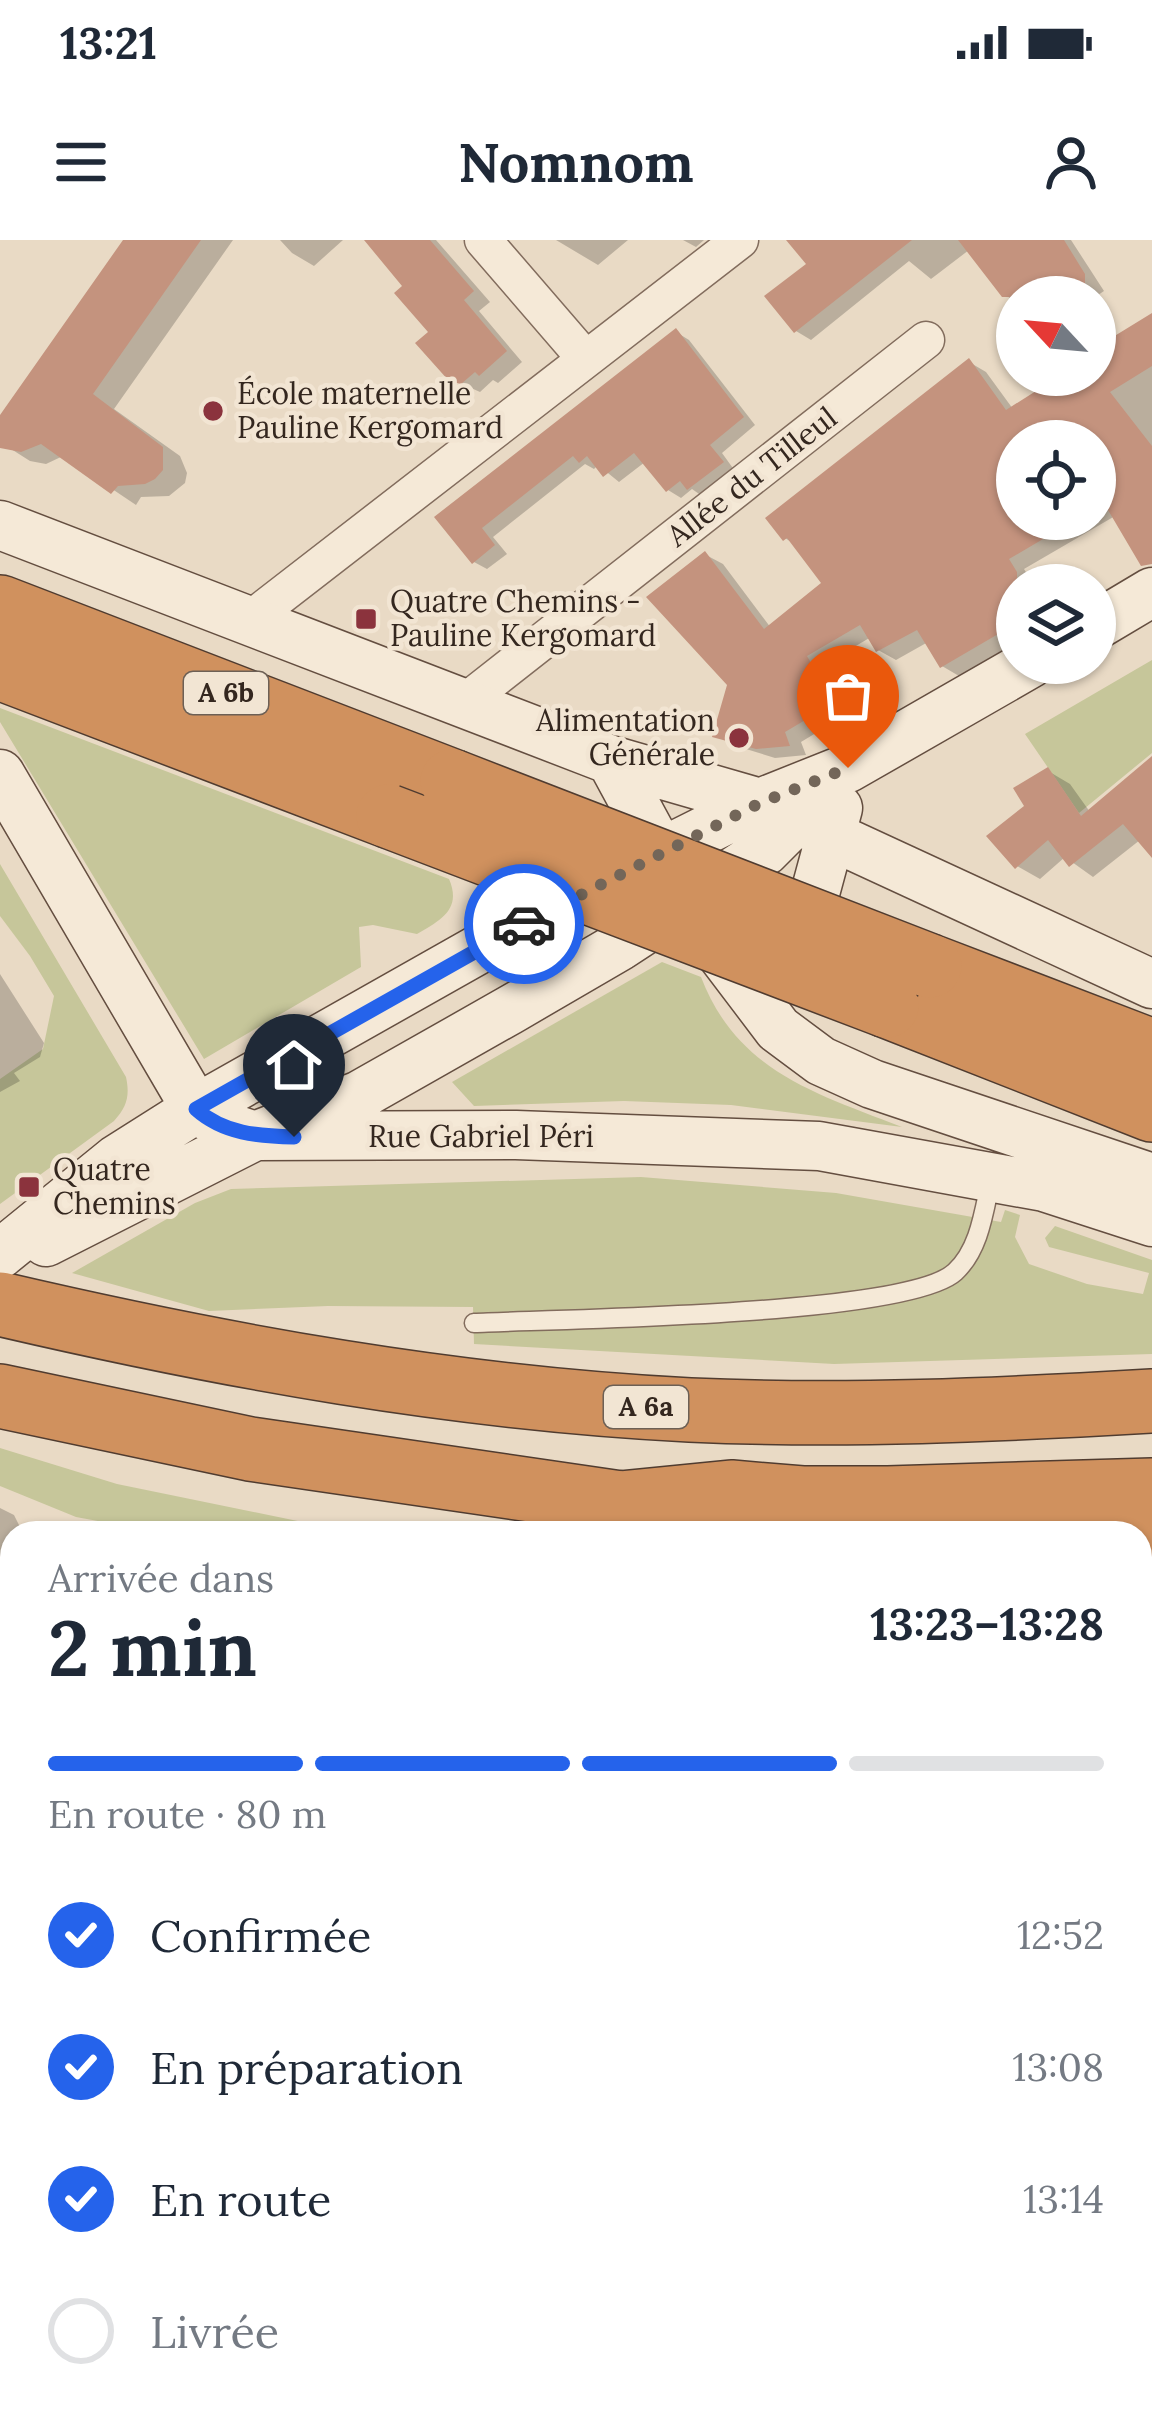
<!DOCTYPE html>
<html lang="fr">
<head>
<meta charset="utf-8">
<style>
  :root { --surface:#fff; --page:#f2f2f3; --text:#1f2937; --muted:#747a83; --line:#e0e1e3; --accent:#2563eb }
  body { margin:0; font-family:Lora,serif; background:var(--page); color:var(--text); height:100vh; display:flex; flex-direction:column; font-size:45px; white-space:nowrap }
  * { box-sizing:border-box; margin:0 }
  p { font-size:39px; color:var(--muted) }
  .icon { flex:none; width:66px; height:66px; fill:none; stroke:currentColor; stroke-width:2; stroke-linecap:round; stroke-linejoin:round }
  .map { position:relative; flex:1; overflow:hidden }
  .side { position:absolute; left:0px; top:1281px; width:1152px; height:903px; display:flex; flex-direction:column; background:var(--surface); border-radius:36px 36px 0 0; box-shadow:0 3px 9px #0004 }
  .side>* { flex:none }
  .needle { width:78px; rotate:296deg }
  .fabs { position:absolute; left:996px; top:36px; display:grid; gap:24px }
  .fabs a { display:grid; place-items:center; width:120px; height:120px; border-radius:50%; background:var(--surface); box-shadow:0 3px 9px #0004; font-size:60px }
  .pin { position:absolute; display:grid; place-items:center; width:102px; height:102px; color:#fff; margin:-123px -51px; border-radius:50% 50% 50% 0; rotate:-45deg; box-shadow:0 0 12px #0007 }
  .pin .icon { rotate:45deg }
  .courier { position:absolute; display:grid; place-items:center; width:120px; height:120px; margin:-60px; border:9px solid #2563eb; border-radius:50%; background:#fff; color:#222; box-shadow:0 3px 15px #0007 }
  .summary em { font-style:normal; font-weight:700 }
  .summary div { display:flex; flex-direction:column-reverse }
  .summary { display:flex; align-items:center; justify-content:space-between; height:204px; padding:0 48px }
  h1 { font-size:78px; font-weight:700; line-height:90px }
  .bar { display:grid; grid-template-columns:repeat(4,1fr); gap:18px 12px; align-content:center; height:144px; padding:0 48px }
  .bar i { height:15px; border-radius:9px; background:var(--line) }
  .bar .active { background:var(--accent) }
  .bar p { grid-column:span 4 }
  ol { padding:0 48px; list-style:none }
  li { display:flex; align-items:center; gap:36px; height:132px }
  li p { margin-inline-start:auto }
  li .icon { padding:12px; border-radius:50%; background:var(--accent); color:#fff; stroke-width:4 }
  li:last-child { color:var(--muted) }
  li i { width:66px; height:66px; border:6px solid var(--line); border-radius:50% }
  .status { display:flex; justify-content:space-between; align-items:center; height:84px; padding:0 60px; background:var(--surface); direction:ltr }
  .status svg { height:33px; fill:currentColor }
  header { display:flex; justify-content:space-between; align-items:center; height:156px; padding:0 48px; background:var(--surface); font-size:54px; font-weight:700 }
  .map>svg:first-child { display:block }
</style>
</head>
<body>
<div class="status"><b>13:21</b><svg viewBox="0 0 49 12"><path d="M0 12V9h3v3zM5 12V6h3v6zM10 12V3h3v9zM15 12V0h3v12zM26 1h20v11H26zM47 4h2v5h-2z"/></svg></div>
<header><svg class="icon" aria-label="menu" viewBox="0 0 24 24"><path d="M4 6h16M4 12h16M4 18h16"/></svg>Nomnom<svg class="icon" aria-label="person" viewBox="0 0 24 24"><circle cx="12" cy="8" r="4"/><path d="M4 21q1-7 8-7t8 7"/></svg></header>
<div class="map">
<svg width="1152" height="2182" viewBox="0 0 1152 2182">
  <rect width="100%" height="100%" fill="#e9dac5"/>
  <!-- green -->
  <path fill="#c6c69a" d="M 1152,420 L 1152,513 L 1079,573 L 1025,494 Z
    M 0,468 L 449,639 C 462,669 441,680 417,694 L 373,685 L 359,687 L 361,727 L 204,819 L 0,482 Z
    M 0,624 L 126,837 C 130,856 127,867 114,881 L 0,964 L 0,839 L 43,809 L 54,756 L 30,716 L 0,676 Z
    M 662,722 L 701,737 C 737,831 815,853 902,887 L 731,865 L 624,861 L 474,866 L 452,842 Z
    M 641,937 L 836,953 L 1001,982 L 1005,970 L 1020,975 L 1015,997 L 1029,1024 L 1087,1044 L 1143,1054 L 1149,1033 L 1049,1007 L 1045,998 L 1055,986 L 1152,1020 L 1152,1114 L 834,1124 L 474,1104 L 473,1067 L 328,1066 L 209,1071 L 72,1033 L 195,963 L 231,949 Z
    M 0,1208 L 117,1244 L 356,1293 L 163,1293 L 76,1277 L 0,1246 Z
    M 1152,1362 L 1152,1438 L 1140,1438 L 1140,1363 Z
    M 12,1432 L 12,2172 L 31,2172 L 14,2182 L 0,2182 L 0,1440 Z"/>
  <!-- shadow -->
  <path fill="#0003" fill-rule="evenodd" d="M 127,0 L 233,0 L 114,169 L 180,216 L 187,233 L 185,243 L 169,256 L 141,257 L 136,265 L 63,216 L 46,224 L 30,221 L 0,202 L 0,183 Z
    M 280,0 L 343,0 L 314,26 L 292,13 Z
    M 368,0 L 436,0 L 490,62 L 479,71 L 522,122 L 498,143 L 493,140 L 480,152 L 451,139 L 432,92 L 406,46 Z
    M 556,0 L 628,0 L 598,25 Z
    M 683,0 L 704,0 L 696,7 Z
    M 793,0 L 1071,0 L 1104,51 L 1095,57 L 1017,57 L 1017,67 L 969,10 L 931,39 L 909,21 L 811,100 L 796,91 L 810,25 Z
    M 1152,76 L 1152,321 L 1115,276 L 1024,329 L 1034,345 L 1017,345 L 1017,402 L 959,436 L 942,426 L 928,402 L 896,420 L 878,410 L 871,397 L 822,426 L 849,473 L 801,502 L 806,515 L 775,518 L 733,505 L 716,495 L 731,444 L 706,315 L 723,324 L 771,388 L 825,343 L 796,305 L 785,298 L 969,122 L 986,132 L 1013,169 L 1064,135 L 1095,135 L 1095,114 ZM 1017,201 L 1095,201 L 1095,279 L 1017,279 Z
    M 676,92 L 689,100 L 755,185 L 722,213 L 735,231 L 702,256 L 692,249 L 681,258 L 668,250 L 645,222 L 619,242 L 598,225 L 594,229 L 585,224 L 493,297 L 507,314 L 487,329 L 474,322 L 439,278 Z
    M 1152,520 L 1152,614 L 1140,600 L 1093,637 L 1065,617 L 1040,639 L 1017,626 L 1028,567 L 1048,531 L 1070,544 L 1090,572 Z
    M 0,734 L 44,803 L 40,817 L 14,833 L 20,841 L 0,852 Z
    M 0,1268 L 14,1275 L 23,1293 L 12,1293 L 12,1375 L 3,1365 L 0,1367 Z
    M 12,1527 L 12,1674 L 0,1647 L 0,1616 L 11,1611 L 0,1587 L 0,1533 Z
    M 1152,1569 L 1152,1773 L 1140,1751 L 1140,1579 Z
    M 1140,1886 L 1152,1900 L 1152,2024 L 1140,2035 Z
    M 272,2172 L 274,2172 L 291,2182 L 265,2182 Z
    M 438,2172 L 500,2172 L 513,2182 L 450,2182 Z
    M 522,2172 L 556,2172 L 553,2182 L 513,2182 Z
    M 720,2172 L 723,2172 L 740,2182 L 710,2182 Z
    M 865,2172 L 1053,2172 L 1042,2182 L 874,2182 Z"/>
  <!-- building -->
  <path fill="#c4937e" d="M 123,0 L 201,0 L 93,154 L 163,207 L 163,230 L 155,239 L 145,244 L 118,246 L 111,254 L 41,204 L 21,212 L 0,208 L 0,175 Z
    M 364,0 L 430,0 L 474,51 L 464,60 L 507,111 L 479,136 L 475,132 L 461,144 L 449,141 L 415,103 L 428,92 L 394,53 L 402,46 Z
    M 786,0 L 912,0 L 794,93 L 764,56 L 806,24 Z
    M 958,0 L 1064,0 L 1085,34 L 1085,46 L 1068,57 L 1002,57 Z
    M 1152,73 L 1152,126 L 1110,152 L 1152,206 L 1152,324 L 1141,326 L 1095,248 L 1095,201 L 1017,201 L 1017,279 L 1077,279 L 1009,319 L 1017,332 L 1017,383 L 940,428 L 917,390 L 876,412 L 860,385 L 807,416 L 834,463 L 785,492 L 790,506 L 756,509 L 712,497 L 727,445 L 646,357 L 705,311 L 764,389 L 821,343 L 787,298 L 783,301 L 765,278 L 969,118 L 1006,170 L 1061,135 L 1095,135 L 1095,108 Z
    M 676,88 L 744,177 L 710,205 L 724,222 L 687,250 L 680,241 L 666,252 L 634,213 L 603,237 L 587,216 L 579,223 L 573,216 L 482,288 L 495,305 L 472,324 L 434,277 Z
    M 1152,516 L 1152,618 L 1123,584 L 1069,627 L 1048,600 L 1015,629 L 986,596 L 1024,566 L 1013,548 L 1048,527 L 1081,576 Z"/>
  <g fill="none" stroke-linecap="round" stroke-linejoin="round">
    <defs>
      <path id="lane" d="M 474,1083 C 556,1079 907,1076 955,1032 C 980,1009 984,970 991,939
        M 1140,1846 L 1152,1860"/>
      <path id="street" d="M 483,0 L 584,117
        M 248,381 L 740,0
        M 465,462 L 926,100
        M 0,1423 L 12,1415
        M 556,2172 L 567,2182
        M 814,2172 L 823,2182
        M 662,2182 L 670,2172"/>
      <path id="secondary" d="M 0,285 L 611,520 L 760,563 L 1152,744
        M 1095,386 L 1152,352
        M 611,520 L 703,690 L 778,789 L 821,821 L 872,844 L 1152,938
        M 0,534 L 196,869 L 222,885 L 255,896 L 516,895 L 819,906 L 1044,947 L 1152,982
        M 800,709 L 838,568
        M 46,1002 L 255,896 L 360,855 L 510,770 L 620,706 L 765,611 L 815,561
        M 0,1014 L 117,919 L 196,869 L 566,660 L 760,563 L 848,528 L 1031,423
        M 1140,1515 L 1152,1507
        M 85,2182 L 100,2172"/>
      <path id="highway" d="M 0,367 L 452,541
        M 0,428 L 388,576
        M 930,726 L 1152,811
        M 887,766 L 1152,870
        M 0,1064 C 227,1117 456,1158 690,1170 C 844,1177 998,1170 1152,1161
        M 0,1156 L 250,1209 L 620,1263 L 731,1252 L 802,1258 L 888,1258 L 1152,1250
        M 1140,1310 L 1152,1310"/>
    </defs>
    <!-- lane casing -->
    <use href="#lane" stroke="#826c5d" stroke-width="21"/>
    <!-- street casing -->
    <use href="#street" stroke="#826c5d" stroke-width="39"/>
    <!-- secondary casing -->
    <use href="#secondary" stroke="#644e40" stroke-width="51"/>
    <!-- highway casing -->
    <use href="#highway" stroke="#503c30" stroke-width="66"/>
    <!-- path -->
    <path stroke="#826c5d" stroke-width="8" stroke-dasharray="9 6" stroke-linecap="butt" d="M 0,2068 L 12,2062
      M 357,2172 L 367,2182"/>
    <!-- lane -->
    <use href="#lane" stroke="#f5e9d7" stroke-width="18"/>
    <!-- street -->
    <use href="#street" stroke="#f5e9d7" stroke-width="36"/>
    <!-- secondary -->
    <use href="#secondary" stroke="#f5e9d7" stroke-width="48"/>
    <!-- highway -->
    <use href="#highway" stroke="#d0915e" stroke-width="63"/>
    <defs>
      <path id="highway-bridge" d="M 452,541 L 930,726
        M 388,576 L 887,766"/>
    </defs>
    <!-- highway-bridge casing -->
    <use href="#highway-bridge" stroke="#503c30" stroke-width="66" stroke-linecap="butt"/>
    <!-- highway-bridge -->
    <use href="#highway-bridge" stroke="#d0915e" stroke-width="63"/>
  </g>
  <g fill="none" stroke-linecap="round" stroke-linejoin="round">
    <!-- done -->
    <path stroke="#736659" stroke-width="12" stroke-dasharray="0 21.6" d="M 524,684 L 760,563 L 848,528"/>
    <!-- route -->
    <path stroke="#2563eb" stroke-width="15" d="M 294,897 C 258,896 224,894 196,869 L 524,684"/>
  </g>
  <!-- markers -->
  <g fill="#8b333d" stroke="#f2e5d3" stroke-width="4.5">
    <circle cx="213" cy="171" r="12"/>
    <rect x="354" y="367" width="24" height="24" rx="6"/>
    <circle cx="739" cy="498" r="12"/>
    <rect x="17" y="935" width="24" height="24" rx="6"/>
  </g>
  <g text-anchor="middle" stroke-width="9" stroke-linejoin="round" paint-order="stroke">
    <!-- shield labels -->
    <g fill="#f2e5d3" stroke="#6d6055" stroke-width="3">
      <rect x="184" y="432" width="84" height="42" rx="9"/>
      <rect x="604" y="1146" width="84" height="42" rx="9"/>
    </g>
    <g font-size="27" font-weight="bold" fill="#34271f">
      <text x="226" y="462">A 6b</text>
      <text x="646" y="1176">A 6a</text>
    </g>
    <!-- poi labels -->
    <g font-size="30" fill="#34271f" stroke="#f2e5d3" text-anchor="start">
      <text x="237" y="164">École maternelle<tspan x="237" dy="34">Pauline Kergomard</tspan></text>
      <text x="390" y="372">Quatre Chemins -<tspan x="390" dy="34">Pauline Kergomard</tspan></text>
      <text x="715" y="491" text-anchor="end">Alimentation<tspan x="715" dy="34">Générale</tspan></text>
      <text x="53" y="940">Quatre<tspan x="53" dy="34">Chemins</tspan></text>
    </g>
    <!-- street labels -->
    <g font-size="30" fill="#34271f" stroke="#f2e5d3">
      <text transform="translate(752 237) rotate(-38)" y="10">Allée du Tilleul</text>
      <text x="481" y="907">Rue Gabriel Péri</text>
    </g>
  </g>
</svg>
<div class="fabs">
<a><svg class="needle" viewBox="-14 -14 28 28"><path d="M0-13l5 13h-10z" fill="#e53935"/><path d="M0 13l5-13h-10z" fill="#747a83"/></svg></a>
<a><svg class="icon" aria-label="locate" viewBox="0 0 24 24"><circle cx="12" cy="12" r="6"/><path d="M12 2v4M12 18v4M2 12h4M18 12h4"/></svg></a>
<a><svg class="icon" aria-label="layers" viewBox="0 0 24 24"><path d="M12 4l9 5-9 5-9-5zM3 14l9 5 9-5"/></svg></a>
</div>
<div class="pin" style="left:848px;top:528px;background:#ea580c"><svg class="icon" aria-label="bag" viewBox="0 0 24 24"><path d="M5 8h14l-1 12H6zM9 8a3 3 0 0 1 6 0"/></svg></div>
<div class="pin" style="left:294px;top:897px;background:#1f2937"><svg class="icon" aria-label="home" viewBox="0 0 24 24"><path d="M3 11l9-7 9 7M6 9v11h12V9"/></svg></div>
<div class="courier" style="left:524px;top:684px"><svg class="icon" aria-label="car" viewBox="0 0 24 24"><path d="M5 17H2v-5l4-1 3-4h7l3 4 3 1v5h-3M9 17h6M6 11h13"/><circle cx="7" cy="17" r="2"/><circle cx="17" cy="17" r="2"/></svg></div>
<section class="side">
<div class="summary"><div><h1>2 min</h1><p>Arrivée dans</p></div><em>13:23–13:28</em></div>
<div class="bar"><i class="active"></i><i class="active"></i><i class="active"></i><i></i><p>En route · 80 m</p></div>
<ol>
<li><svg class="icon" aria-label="check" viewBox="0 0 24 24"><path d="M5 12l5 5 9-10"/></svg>Confirmée<p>12:52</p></li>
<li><svg class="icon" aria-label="check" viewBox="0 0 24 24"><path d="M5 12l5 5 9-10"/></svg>En préparation<p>13:08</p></li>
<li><svg class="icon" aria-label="check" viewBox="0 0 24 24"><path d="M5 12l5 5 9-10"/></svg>En route<p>13:14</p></li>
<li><i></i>Livrée</li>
</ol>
</section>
</div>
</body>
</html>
